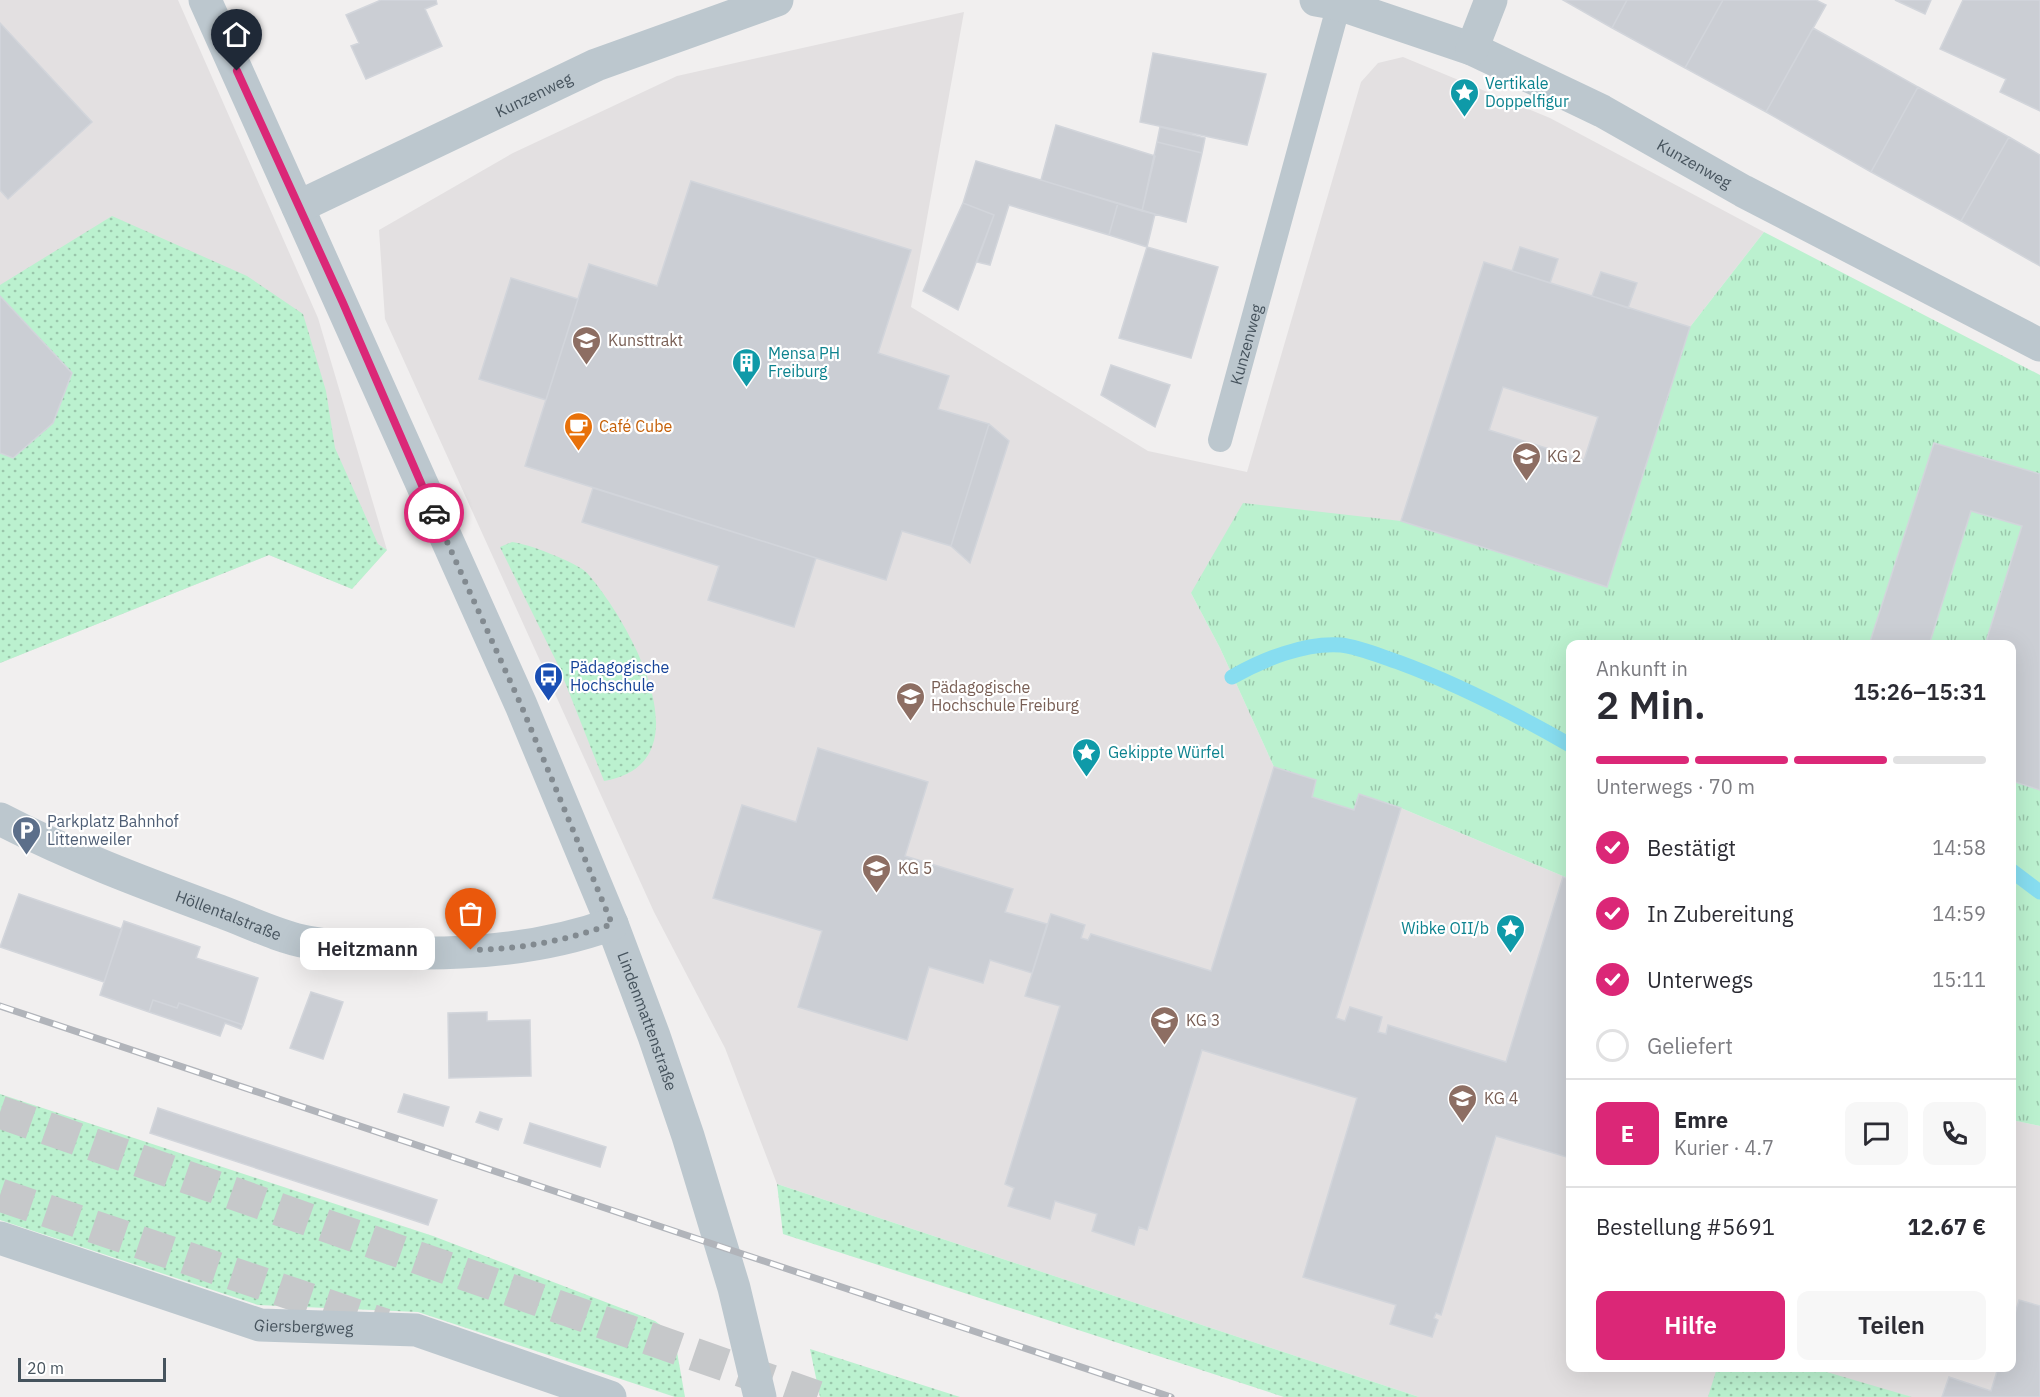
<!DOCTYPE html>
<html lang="de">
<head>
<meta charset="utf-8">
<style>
  :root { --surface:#fff; --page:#f7f7f7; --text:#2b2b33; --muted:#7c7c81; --line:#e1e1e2; --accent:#db2777 }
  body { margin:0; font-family:"IBM Plex Sans",sans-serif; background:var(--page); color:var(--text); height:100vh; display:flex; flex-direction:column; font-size:22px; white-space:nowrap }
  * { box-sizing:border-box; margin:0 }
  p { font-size:20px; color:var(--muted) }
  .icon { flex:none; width:33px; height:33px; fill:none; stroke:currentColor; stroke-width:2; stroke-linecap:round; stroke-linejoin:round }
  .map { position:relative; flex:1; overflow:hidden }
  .drawer { position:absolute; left:1566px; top:640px; width:450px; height:732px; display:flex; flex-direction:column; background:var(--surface); border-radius:12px; box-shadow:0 6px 24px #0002 }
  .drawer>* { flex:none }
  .scale { position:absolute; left:18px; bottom:15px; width:148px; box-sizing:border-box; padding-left:6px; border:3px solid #46535d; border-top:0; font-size:16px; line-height:21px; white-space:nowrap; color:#46535d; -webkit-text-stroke:4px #fff; paint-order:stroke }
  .pin { position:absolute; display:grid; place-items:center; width:51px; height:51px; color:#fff; margin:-62px -26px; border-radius:50% 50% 50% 0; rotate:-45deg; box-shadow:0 0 6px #0007 }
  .pin .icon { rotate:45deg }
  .courier { position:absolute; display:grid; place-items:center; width:60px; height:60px; margin:-30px; border:4px solid #db2777; border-radius:50%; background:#fff; color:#222; box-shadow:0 2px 8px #0007 }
  .bubble { position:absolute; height:42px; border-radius:12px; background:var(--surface); box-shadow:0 6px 24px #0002; font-size:20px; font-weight:600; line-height:42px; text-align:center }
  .overview em { font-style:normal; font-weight:600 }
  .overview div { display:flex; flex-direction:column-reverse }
  .overview { display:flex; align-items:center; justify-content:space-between; height:102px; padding:0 30px }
  h1 { font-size:39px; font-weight:600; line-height:45px }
  .bar { display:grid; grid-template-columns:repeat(4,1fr); gap:9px 6px; align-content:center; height:72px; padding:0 30px }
  .bar i { height:8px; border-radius:4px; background:var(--line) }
  .bar .active { background:var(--accent) }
  .bar p { grid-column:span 4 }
  .line { display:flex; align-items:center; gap:15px; padding:0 30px; border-top:2px solid var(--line) }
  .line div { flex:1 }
  .round { display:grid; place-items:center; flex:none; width:63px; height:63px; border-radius:12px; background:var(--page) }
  ol { padding:0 30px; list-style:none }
  li { display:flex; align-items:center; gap:18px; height:66px }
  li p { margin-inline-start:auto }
  li .icon { padding:6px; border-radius:50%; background:var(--accent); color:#fff; stroke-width:4 }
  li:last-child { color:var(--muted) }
  li i { width:33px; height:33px; border:3px solid var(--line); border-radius:50% }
  .cta { display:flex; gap:12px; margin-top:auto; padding:12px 30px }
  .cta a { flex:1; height:69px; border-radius:12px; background:var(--accent); color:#fff; font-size:24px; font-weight:600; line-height:69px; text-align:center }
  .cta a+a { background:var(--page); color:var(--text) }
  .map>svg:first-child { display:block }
</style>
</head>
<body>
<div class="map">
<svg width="2040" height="1397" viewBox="0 0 2040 1397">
  <defs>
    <pattern id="grass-dots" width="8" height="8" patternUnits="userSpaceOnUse" patternTransform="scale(1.5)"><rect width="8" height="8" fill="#bbf1cf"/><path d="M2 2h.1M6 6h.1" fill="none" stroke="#9ac6ab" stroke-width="1.8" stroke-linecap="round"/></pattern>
    <pattern id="park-tufts" width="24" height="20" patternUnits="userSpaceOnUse" patternTransform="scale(1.5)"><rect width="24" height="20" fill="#bbf1cf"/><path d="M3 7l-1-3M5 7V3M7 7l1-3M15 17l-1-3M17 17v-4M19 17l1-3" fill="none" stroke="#9ac6ab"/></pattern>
  </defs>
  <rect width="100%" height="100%" fill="#f1efef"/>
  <!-- education -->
  <path fill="#e3e0e1" d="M 0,0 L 178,0 L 318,318 L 387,550 L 352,589 L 269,555 L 0,663 Z
    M 964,12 L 911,307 L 1148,451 L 1247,472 L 1361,82 L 1378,63 L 1403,57 L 1550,118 L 1764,232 L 1690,327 L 1607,587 L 1191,593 L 1220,648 L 1274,767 L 1401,808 L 1570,879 L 1570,1368 L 2012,1368 L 2012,1120 L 2040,1126 L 2040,1397 L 1419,1397 L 777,1184 L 725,1048 L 654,912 L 385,319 L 379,230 L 513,153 L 677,76 Z"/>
  <!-- grass -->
  <path fill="url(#grass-dots)" d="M 112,216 L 247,276 L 303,314 L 326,391 L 335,448 L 378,544 L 387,550 L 352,589 L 269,555 L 0,663 L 0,453 L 13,458 L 53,423 L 72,373 L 0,296 L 0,285 Z
    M 512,542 C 526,543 578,563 587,573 C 628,619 710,763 604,781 L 559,667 L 500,547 Z
    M 0,1094 L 433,1236 L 655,1321 L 674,1335 L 685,1397 L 675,1397 L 418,1312 L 258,1305 L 0,1220 Z
    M 777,1184 L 1419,1397 L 1284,1397 L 783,1234 Z
    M 810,1349 L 960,1397 L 820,1397 Z
    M 1717,1368 L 1813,1368 L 1912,1397 L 1708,1397 Z"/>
  <!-- park -->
  <path fill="url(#park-tufts)" d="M 1764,232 L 2040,375 L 2040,1126 L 2012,1120 L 2012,645 L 1570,645 L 1570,879 L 1401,808 L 1359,795 L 1354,810 L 1312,797 L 1316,780 L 1274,767 L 1220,648 L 1191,593 L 1243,503 L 1401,521 L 1607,586 L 1690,327 Z"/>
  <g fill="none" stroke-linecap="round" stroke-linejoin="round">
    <!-- stream -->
    <path stroke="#87ddf0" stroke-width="15" d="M 1232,677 C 1262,660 1305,642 1341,645 C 1359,647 1380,656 1398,662 C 1458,684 1514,713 1570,745
      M 2012,871 L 2040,892"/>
  </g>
  <!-- building -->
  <path fill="#cbced4" stroke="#d2d5db" stroke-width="1.5" fill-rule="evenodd" d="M 381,0 L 436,0 L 437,4 L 425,9 L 442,46 L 366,79 L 351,46 L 359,43 L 346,15 Z
    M 1563,0 L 1627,0 L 1612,28 Z
    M 1627,0 L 1723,0 L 1685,68 L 1612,28 Z
    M 1723,0 L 1816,0 L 1826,5 L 1766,112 L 1685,68 Z
    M 1895,0 L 1931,0 L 1925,14 Z
    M 1963,0 L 2040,0 L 2040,111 L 2000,92 L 2006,79 L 1940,49 Z
    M 0,23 L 92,122 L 8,199 L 0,190 Z
    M 1813,28 L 1918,87 L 1871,172 L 1766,112 Z
    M 1153,53 L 1266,74 L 1247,145 L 1140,122 Z
    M 1918,87 L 2009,137 L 1961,221 L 1871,172 Z
    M 1056,125 L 1155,156 L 1142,211 L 1041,180 Z
    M 1160,127 L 1205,138 L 1202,153 L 1157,142 Z
    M 2009,137 L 2040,155 L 2040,266 L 1961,221 Z
    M 1157,142 L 1202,153 L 1186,222 L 1142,211 Z
    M 976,161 L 1118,203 L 1109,235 L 1009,205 L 990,265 L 977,262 L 994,215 L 963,203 Z
    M 691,181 L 911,250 L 878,353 L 949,376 L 938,409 L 989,424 L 951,546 L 902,531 L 886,580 L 525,466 L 589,264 L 657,286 Z
    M 963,203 L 994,215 L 958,310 L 923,291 Z
    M 1118,203 L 1155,214 L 1147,247 L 1109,235 Z
    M 1147,247 L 1218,267 L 1191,358 L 1119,338 Z
    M 1520,247 L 1558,259 L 1550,283 L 1512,271 Z
    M 1484,262 L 1690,327 L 1607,587 L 1401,521 ZM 1503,387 L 1598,417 L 1584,460 L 1489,430 Z
    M 1601,272 L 1637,283 L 1628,308 L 1592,296 Z
    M 511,278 L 578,299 L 546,400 L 479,379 Z
    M 0,296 L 72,373 L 53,423 L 13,458 L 0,453 Z
    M 1111,365 L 1170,385 L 1155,427 L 1101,395 Z
    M 989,424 L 1009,441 L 970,563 L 951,546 Z
    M 1934,443 L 2040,474 L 2040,790 L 2012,781 L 2012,645 L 1985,645 L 2022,526 L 1971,511 L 1929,645 L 1869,645 Z
    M 593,488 L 816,558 L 794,627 L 708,600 L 719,566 L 582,522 Z
    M 818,748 L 928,782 L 905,856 L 1013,889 L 1005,912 L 1047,924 L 1032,973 L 990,960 L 983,983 L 929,967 L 907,1040 L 798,1007 L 822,931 L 713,898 L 742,805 L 796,822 Z
    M 1274,767 L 1316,780 L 1312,797 L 1354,810 L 1359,794 L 1401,808 L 1336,1018 L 1345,1021 L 1350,1007 L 1382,1017 L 1378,1032 L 1386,1034 L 1388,1025 L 1506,1062 L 1563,877 L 1570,879 L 1570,1158 L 1496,1136 L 1441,1315 L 1436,1313 L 1434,1318 L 1438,1320 L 1432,1337 L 1390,1324 L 1396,1305 L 1303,1277 L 1357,1098 L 1202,1050 L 1147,1230 L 1139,1227 L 1134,1245 L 1092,1231 L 1097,1214 L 1055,1201 L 1050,1219 L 1008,1206 L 1014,1188 L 1005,1184 L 1060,1006 L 1025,996 L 1051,914 L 1085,925 L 1081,938 L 1088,940 L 1091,934 L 1211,971 Z
    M 19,894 L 122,929 L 104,982 L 0,947 Z
    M 124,921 L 200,947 L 196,958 L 258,978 L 243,1025 L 179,1003 L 177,1008 L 153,1000 L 149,1012 L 100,995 Z
    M 311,992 L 343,1002 L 323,1059 L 290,1048 Z
    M 153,1000 L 177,1008 L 179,1003 L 243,1025 L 241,1029 L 225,1023 L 220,1036 L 149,1012 Z
    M 487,1012 L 487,1021 L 530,1020 L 531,1076 L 449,1078 L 448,1013 Z
    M 404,1094 L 449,1107 L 443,1126 L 398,1112 Z
    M 158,1108 L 437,1200 L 428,1225 L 150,1133 Z
    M 480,1112 L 502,1119 L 498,1130 L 476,1122 Z
    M 530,1123 L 606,1147 L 600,1167 L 524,1143 Z
    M 2019,1300 L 2040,1306 L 2040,1397 L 1942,1397 L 1949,1377 L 1991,1391 L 1998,1368 L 2012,1368 L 2012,1324 Z"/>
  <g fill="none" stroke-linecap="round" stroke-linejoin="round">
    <!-- trunk-tunnel -->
    <path stroke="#c6c8ca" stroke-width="33" stroke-dasharray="33 16" stroke-linecap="butt" d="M 0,1112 L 817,1397
      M 0,1195 L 385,1325"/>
    <!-- service -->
    <path stroke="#bcc7ce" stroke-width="24" id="s1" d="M 1220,440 L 1339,4"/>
    <!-- minor -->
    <g stroke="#bcc7ce" stroke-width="33">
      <path id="s2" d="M 205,0 L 521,705 L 612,924 L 654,1036 L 688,1136 L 734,1288 L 760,1397"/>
      <path id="s3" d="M 1316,0 L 1339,4 L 1472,49 L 1602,111 L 1743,191 L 2040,345"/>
      <path d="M 1472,49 L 1491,0"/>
      <path id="s4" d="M 298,207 L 596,65 L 777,0"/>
      <path id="s5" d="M 0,819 C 71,856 147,884 222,912 C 249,922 279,937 307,942 C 403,960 521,957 612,924"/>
      <path id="s6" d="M 0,1238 L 260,1325 L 416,1330 L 610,1397"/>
    </g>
    <defs>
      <path id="rail" d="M 0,1006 L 1171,1397"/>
    </defs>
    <!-- rail casing -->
    <use href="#rail" stroke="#b1b4ba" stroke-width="7"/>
    <!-- rail -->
    <use href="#rail" stroke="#fff" stroke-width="4.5" stroke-dasharray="14" stroke-linecap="butt"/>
  </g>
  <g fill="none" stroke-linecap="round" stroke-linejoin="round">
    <!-- done -->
    <path stroke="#828a90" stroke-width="6" stroke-dasharray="0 10.8" d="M 434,513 L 521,705 L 612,924 C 565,941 521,949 471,950"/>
    <!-- route -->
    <path stroke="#db2777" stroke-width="8" d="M 237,71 L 343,303 L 434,513"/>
  </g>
  <!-- icons -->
  <defs>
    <symbol id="sight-pin" viewBox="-11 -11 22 30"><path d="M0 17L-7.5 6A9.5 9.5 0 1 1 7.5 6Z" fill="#0f9aa8" stroke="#fff"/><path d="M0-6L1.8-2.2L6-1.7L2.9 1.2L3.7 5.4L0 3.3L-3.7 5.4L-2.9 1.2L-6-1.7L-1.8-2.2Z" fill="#fff"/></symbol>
    <symbol id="university-pin" viewBox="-11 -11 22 30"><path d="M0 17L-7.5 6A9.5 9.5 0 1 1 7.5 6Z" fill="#8d6e63" stroke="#fff"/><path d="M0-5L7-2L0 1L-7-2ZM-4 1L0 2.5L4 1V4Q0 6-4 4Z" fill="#fff"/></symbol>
    <symbol id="building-pin" viewBox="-11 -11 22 30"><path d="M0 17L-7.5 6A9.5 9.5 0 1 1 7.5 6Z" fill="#0f9aa8" stroke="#fff"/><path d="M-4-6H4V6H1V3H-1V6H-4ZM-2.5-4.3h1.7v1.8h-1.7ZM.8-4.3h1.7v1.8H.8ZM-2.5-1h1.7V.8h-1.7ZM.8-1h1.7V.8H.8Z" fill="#fff"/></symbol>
    <symbol id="cafe-pin" viewBox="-11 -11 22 30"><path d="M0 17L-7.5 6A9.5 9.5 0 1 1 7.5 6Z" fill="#e8710a" stroke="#fff"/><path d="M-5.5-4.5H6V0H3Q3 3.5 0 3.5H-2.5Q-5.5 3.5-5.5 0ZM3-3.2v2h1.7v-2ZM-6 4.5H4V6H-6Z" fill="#fff"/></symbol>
    <symbol id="bus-pin" viewBox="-11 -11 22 30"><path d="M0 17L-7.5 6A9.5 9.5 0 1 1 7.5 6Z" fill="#1a4fb4" stroke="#fff"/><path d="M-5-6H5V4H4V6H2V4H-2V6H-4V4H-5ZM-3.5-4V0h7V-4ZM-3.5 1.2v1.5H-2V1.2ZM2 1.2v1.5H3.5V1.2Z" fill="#fff"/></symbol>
    <symbol id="parking-pin" viewBox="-11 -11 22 30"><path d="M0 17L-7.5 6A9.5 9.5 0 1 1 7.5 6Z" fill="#5c6f8a" stroke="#fff"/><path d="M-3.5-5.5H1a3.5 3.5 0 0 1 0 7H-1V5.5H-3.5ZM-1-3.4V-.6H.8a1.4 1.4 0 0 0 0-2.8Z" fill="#fff"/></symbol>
  </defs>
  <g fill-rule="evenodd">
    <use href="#sight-pin" x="1448" y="76" width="33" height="45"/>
    <use href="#university-pin" x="570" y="324" width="33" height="45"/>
    <use href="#building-pin" x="730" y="346" width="33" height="45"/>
    <use href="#cafe-pin" x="562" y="410" width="33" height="45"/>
    <use href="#university-pin" x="1510" y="440" width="33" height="45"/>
    <use href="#bus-pin" x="532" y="660" width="33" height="45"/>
    <use href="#university-pin" x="894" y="680" width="33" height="45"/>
    <use href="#sight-pin" x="1070" y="736" width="33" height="45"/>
    <use href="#parking-pin" x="10" y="814" width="33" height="45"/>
    <use href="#university-pin" x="860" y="852" width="33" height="45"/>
    <use href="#sight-pin" x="1494" y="912" width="33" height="45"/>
    <use href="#university-pin" x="1148" y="1004" width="33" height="45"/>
    <use href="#university-pin" x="1446" y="1082" width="33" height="45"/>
  </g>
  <g text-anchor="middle" stroke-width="4.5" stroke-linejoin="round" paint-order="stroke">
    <!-- culture labels -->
    <g font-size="16" fill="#0d838f" stroke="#fff" text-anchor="start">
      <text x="1485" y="89">Vertikale<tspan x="1485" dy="18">Doppelfigur</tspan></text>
      <text x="768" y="359">Mensa PH<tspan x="768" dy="18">Freiburg</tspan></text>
      <text x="1108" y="758">Gekippte Würfel</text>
      <text x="1489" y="934" text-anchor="end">Wibke OII/b</text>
    </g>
    <!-- street labels -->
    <g font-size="16" fill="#46535d" stroke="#fff">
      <text dy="6" stroke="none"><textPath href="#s4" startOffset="261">Kunzenweg</textPath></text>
      <text dy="6" stroke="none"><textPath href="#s3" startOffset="414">Kunzenweg</textPath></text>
      <text dy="6" stroke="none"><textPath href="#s1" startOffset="99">Kunzenweg</textPath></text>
      <text dy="6" stroke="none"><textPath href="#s5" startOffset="248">Höllentalstraße</textPath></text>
      <text dy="6" stroke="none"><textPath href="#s2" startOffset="1113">Lindenmattenstraße</textPath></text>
      <text dy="6" stroke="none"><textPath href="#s6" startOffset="318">Giersbergweg</textPath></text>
    </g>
    <!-- education labels -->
    <g font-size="16" fill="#785e54" stroke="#fff" text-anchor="start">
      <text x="608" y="346">Kunsttrakt</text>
      <text x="1547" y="462">KG 2</text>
      <text x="931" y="693">Pädagogische<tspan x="931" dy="18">Hochschule Freiburg</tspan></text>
      <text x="898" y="874">KG 5</text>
      <text x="1186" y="1026">KG 3</text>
      <text x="1484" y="1104">KG 4</text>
    </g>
    <!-- food labels -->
    <g font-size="16" fill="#c56008" stroke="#fff" text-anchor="start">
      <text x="599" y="432">Café Cube</text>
    </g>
    <!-- transit labels -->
    <g font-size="16" fill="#164399" stroke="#fff" text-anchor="start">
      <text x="570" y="673">Pädagogische<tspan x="570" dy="18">Hochschule</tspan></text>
    </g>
    <!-- service labels -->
    <g font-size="16" fill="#4e5e75" stroke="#fff" text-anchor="start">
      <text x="47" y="827">Parkplatz Bahnhof<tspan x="47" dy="18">Littenweiler</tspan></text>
    </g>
  </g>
</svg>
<div class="scale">20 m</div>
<div class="pin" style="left:471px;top:950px;background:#ea580c"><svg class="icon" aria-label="bag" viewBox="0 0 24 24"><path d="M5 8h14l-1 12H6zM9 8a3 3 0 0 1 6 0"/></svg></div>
<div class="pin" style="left:237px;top:71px;background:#1f2937"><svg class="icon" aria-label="home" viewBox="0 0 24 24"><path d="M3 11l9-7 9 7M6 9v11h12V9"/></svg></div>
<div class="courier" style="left:434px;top:513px"><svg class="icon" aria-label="car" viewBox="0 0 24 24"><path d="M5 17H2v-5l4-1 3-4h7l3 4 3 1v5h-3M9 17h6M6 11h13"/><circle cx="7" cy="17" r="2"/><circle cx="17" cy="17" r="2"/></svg></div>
<div class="bubble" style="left:300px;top:928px;width:135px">Heitzmann</div>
<section class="drawer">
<div class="overview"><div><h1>2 Min.</h1><p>Ankunft in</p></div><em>15:26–15:31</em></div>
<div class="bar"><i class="active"></i><i class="active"></i><i class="active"></i><i></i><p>Unterwegs · 70 m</p></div>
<ol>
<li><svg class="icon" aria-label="check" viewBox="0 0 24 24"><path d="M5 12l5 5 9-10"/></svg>Bestätigt<p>14:58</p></li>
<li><svg class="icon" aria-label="check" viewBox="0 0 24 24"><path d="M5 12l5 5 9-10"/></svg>In Zubereitung<p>14:59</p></li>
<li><svg class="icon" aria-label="check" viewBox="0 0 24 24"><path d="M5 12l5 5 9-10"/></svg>Unterwegs<p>15:11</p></li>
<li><i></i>Geliefert</li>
</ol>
<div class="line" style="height:108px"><b class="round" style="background:var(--accent);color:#fff">E</b><div><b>Emre</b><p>Kurier · 4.7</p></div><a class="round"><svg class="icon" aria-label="chat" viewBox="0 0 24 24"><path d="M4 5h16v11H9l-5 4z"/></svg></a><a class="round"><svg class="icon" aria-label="phone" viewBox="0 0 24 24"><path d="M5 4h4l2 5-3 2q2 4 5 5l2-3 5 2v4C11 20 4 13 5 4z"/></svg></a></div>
<div class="line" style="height:78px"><div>Bestellung #5691</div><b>12.67 €</b></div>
<div class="cta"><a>Hilfe</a><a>Teilen</a></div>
</section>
</div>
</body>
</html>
